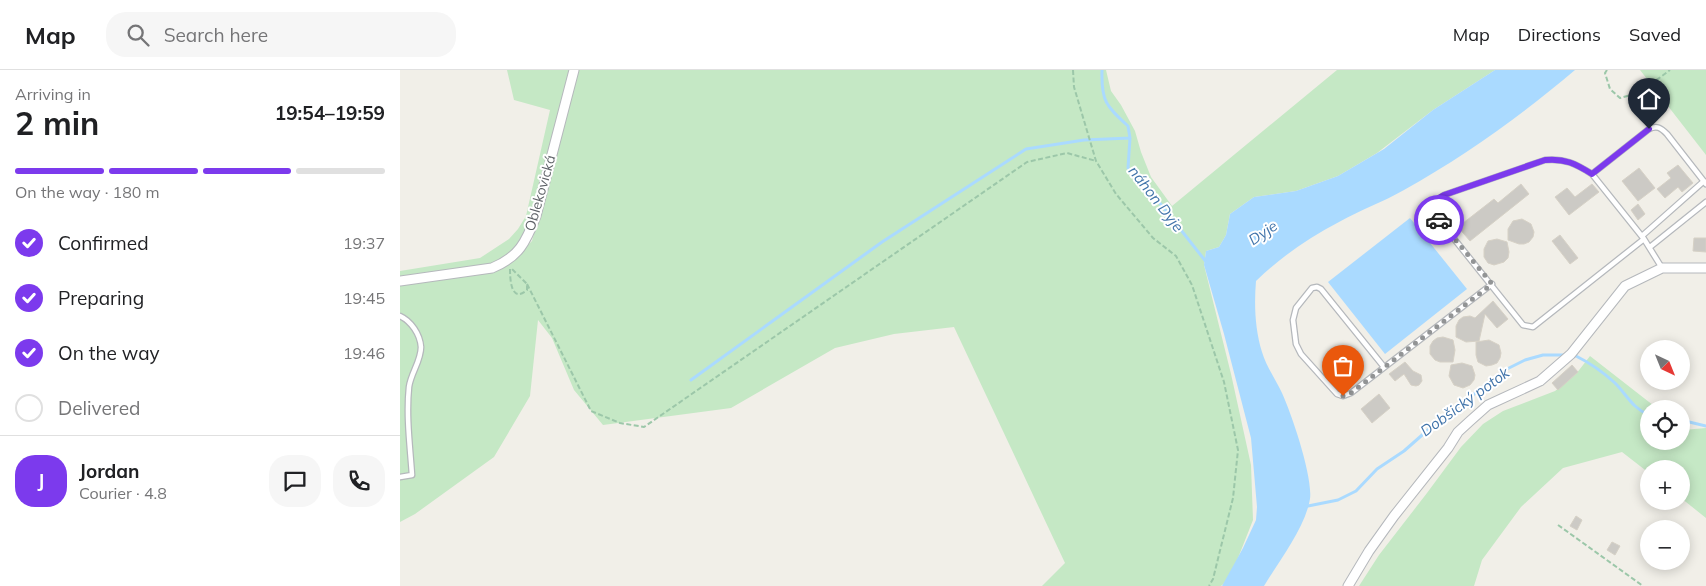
<!DOCTYPE html>
<html lang="en">
<head>
<meta charset="utf-8">
<style>
  :root { --surface:#fff; --page:#f6f6f6; --text:#202124; --muted:#757577; --line:#e0e0e0; --accent:#7c3aed }
  body { margin:0; font-family:Mulish,sans-serif; background:var(--page); color:var(--text); height:100vh; display:flex; flex-direction:column; font-size:19px; white-space:nowrap }
  * { box-sizing:border-box; margin:0 }
  p { font-size:16px; color:var(--muted) }
  .icon { flex:none; width:28px; height:28px; fill:none; stroke:currentColor; stroke-width:2; stroke-linecap:round; stroke-linejoin:round }
  .map { position:relative; flex:1; overflow:hidden }
  .panel { display:flex; flex-direction:column; background:var(--surface); width:400px }
  .panel>* { flex:none }
  .needle { width:32px; rotate:137deg }
  .controls { position:absolute; left:1240px; top:270px; display:grid; gap:10px }
  .controls a { display:grid; place-items:center; width:50px; height:50px; border-radius:50%; background:var(--surface); box-shadow:0 2px 12px #0003; font-size:25px }
  .pin { position:absolute; display:grid; place-items:center; width:42px; height:42px; color:#fff; margin:-51px -21px; border-radius:50% 50% 50% 0; rotate:-45deg; box-shadow:0 0 5px #0007 }
  .pin .icon { rotate:45deg }
  .courier { position:absolute; display:grid; place-items:center; width:50px; height:50px; margin:-25px; border:4px solid #7c3aed; border-radius:50%; background:#fff; color:#222; box-shadow:0 1px 6px #0007 }
  .overview em { font-style:normal; font-weight:700 }
  .overview div { display:flex; flex-direction:column-reverse }
  .overview { display:flex; align-items:center; justify-content:space-between; height:85px; padding:0 15px }
  h1 { font-size:32px; font-weight:700; line-height:38px }
  .bar { display:grid; grid-template-columns:repeat(4,1fr); gap:8px 5px; align-content:center; height:60px; padding:0 15px }
  .bar i { height:6px; border-radius:4px; background:var(--line) }
  .bar .on { background:var(--accent) }
  .bar p { grid-column:span 4 }
  .line { display:flex; align-items:center; gap:12px; padding:0 15px; border-top:1px solid var(--line) }
  .line div { flex:1 }
  .round { display:grid; place-items:center; flex:none; width:52px; height:52px; border-radius:20px; background:var(--page) }
  ol { padding:0 15px; list-style:none }
  li { display:flex; align-items:center; gap:15px; height:55px }
  li p { margin-inline-start:auto }
  li .icon { padding:5px; border-radius:50%; background:var(--accent); color:#fff; stroke-width:4 }
  li:last-child { color:var(--muted) }
  li i { width:28px; height:28px; border:2px solid var(--line); border-radius:50% }
  header { display:flex; align-items:center; gap:30px; box-sizing:border-box; height:70px; padding:0 25px; background:var(--surface); border-bottom:1px solid var(--line) }
  header strong { font-size:24px }
  nav { display:flex; gap:28px; margin-inline-start:auto; font-size:18px }
  .search { width:350px; height:45px; background:var(--page); display:flex; align-items:center; gap:12px; box-sizing:border-box; padding:0 18px; border-radius:20px; color:var(--muted); font-size:19px }
  main { display:flex; flex:1; min-height:0 }
  .map>svg:first-child { display:block }
</style>
</head>
<body>
<header>
<strong>Map</strong>
<div class="search"><svg class="icon" aria-label="search" viewBox="0 0 24 24"><circle cx="10" cy="10" r="6"/><path d="M15 15l6 6"/></svg>Search here</div>
<nav><a>Map</a><a>Directions</a><a>Saved</a></nav>
</header>
<main>
<section class="panel">
<div class="overview"><div><h1>2 min</h1><p>Arriving in</p></div><em>19:54–19:59</em></div>
<div class="bar"><i class="on"></i><i class="on"></i><i class="on"></i><i></i><p>On the way · 180 m</p></div>
<ol>
<li><svg class="icon" aria-label="check" viewBox="0 0 24 24"><path d="M5 12l5 5 9-10"/></svg>Confirmed<p>19:37</p></li>
<li><svg class="icon" aria-label="check" viewBox="0 0 24 24"><path d="M5 12l5 5 9-10"/></svg>Preparing<p>19:45</p></li>
<li><svg class="icon" aria-label="check" viewBox="0 0 24 24"><path d="M5 12l5 5 9-10"/></svg>On the way<p>19:46</p></li>
<li><i></i>Delivered</li>
</ol>
<div class="line" style="height:90px"><b class="round" style="background:var(--accent);color:#fff">J</b><div><b>Jordan</b><p>Courier · 4.8</p></div><a class="round"><svg class="icon" aria-label="chat" viewBox="0 0 24 24"><path d="M4 5h16v11H9l-5 4z"/></svg></a><a class="round"><svg class="icon" aria-label="phone" viewBox="0 0 24 24"><path d="M5 4h4l2 5-3 2q2 4 5 5l2-3 5 2v4C11 20 4 13 5 4z"/></svg></a></div>
</section>
<div class="map">
<svg width="1306" height="516" viewBox="0 0 1306 516">
  <rect width="100%" height="100%" fill="#f1efe8"/>
  <!-- green -->
  <path fill="#c5e8c5" d="M 107,0 L 169,0 L 133,145 C 123,172 116,186 87,195 L 0,208 L 0,201 L 80,188 L 109,169 L 118,159 L 126,146 L 150,40 L 114,30 Z
    M 178,0 L 706,0 L 711,21 L 721,35 L 735,61 L 741,82 L 751,107 L 772,136 L 937,0 L 1095,0 L 1033,40 L 977,83 L 938,106 L 896,121 L 854,127 L 830,144 L 826,165 L 819,177 L 806,181 L 804,195 L 831,304 L 851,395 L 853,450 L 838,488 L 834,505 L 821,516 L 642,516 L 665,493 L 554,257 L 494,264 L 435,278 L 331,338 L 203,355 L 174,320 L 152,268 L 138,250 L 130,326 L 94,387 L 15,444 L 0,452 L 0,214 L 78,205 L 92,202 L 124,179 L 132,171 Z
    M 1240,0 L 1306,0 L 1306,85 Z
    M 1190,286 L 1258,339 L 1249,339 L 1249,371 L 1281,371 L 1281,359 L 1283,360 L 1306,358 L 1306,448 L 1281,428 L 1281,399 L 1249,399 L 1249,403 L 1222,382 L 1163,398 L 1121,437 L 1082,490 L 1074,516 L 959,516 L 979,485 L 1027,423 L 1061,377 L 1083,354 L 1103,341 L 1155,321 L 1176,304 Z"/>
  <!-- water -->
  <path fill="#aadaff" d="M 1095,0 L 1175,0 C 1122,45 1065,86 1004,120 C 983,132 960,140 939,152 C 908,168 881,187 856,211 C 854,235 855,259 862,282 C 866,296 876,310 882,323 C 892,345 913,407 910,429 C 905,458 879,491 864,516 L 822,516 L 843,478 L 856,450 L 857,437 L 851,368 L 824,264 L 804,195 L 806,181 L 819,177 L 826,165 L 830,144 L 854,127 L 896,121 L 938,106 L 984,79 L 1033,40 Z
    M 1010,148 L 1067,219 L 985,284 L 928,212 Z"/>
  <g fill="none" stroke-linecap="round" stroke-linejoin="round">
    <!-- stream -->
    <path stroke="#aadaff" stroke-width="3" d="M 702,0 C 701,31 706,36 728,56 L 730,68 L 728,98 L 751,122 L 807,193
      M 1172,285 L 1176,286 C 1190,293 1203,302 1215,313 C 1227,325 1232,338 1249,345
      M 291,310 L 482,172 L 626,79 L 684,70 L 730,68
      M 1281,350 L 1306,356
      M 903,437 L 938,430 L 956,421 L 977,399 L 1004,381 L 1029,359 L 1105,300 L 1125,290 L 1143,285 L 1165,285"/>
  </g>
  <!-- building -->
  <path fill="#cccac5" stroke="#d6d1c6" d="M 1278,95 L 1293,113 L 1282,122 L 1278,117 L 1265,128 L 1257,119 L 1271,108 L 1267,103 Z
    M 1239,98 L 1255,118 L 1238,131 L 1222,111 Z
    M 1121,114 L 1129,124 L 1070,171 L 1058,157 L 1094,129 L 1098,133 Z
    M 1192,114 L 1199,122 L 1169,145 L 1155,127 L 1167,118 L 1175,127 Z
    M 1238,134 L 1245,144 L 1238,150 L 1231,140 Z
    M 1122,149 L 1131,154 L 1134,162 L 1133,167 L 1129,172 L 1124,174 L 1119,174 L 1108,170 L 1108,159 L 1113,151 Z
    M 1160,165 L 1178,188 L 1170,194 L 1152,171 Z
    M 1294,168 L 1306,168 L 1306,182 L 1293,181 Z
    M 1097,169 L 1107,172 L 1109,182 L 1108,188 L 1104,192 L 1094,195 L 1088,193 L 1084,187 L 1084,179 L 1088,171 Z
    M 1093,231 L 1108,249 L 1097,258 L 1085,244 L 1079,271 L 1066,272 L 1056,267 L 1056,256 L 1059,250 L 1063,247 L 1070,246 L 1075,248 Z
    M 1043,267 L 1053,270 L 1055,280 L 1053,292 L 1040,292 L 1035,290 L 1030,284 L 1030,276 L 1033,271 L 1037,268 Z
    M 1089,270 L 1099,275 L 1101,283 L 1100,288 L 1097,293 L 1092,295 L 1086,296 L 1078,292 L 1076,285 L 1076,272 Z
    M 1005,292 L 1013,301 L 1021,305 L 1022,311 L 1019,315 L 1016,316 L 1011,315 L 1004,304 L 995,311 L 989,304 Z
    M 1062,293 L 1072,296 L 1075,305 L 1074,310 L 1070,315 L 1063,318 L 1054,315 L 1049,306 L 1051,295 Z
    M 1172,295 L 1178,302 L 1158,320 L 1152,313 Z
    M 979,324 L 990,338 L 972,353 L 961,339 Z
    M 1176,446 L 1182,450 L 1177,460 L 1170,456 Z
    M 1212,472 L 1220,476 L 1215,485 L 1207,480 Z"/>
  <g fill="none" stroke-linecap="round" stroke-linejoin="round">
    <defs>
      <path id="lane" d="M 1192,104 C 1176,94 1165,88 1145,90 L 1044,125 L 1034,132 L 1031,140 L 1123,255 L 1133,257 L 1244,169 L 1262,198
        M 1242,166 L 1304,111
        M 1244,169 L 1192,104 L 1249,59 C 1257,55 1261,58 1267,64 L 1306,114
        M 1250,177 L 1306,132
        M 0,246 C 11,251 20,264 21,277 C 21,291 11,303 9,317 C 6,346 10,376 12,405 L 0,407
        M 984,297 L 921,219 L 917,217 L 912,218 L 896,238 L 893,250 L 896,274 L 901,284 L 937,324 L 943,326 L 951,323 L 1092,214"/>
      <path id="street" d="M 0,211 L 92,198 C 119,187 126,172 136,146 L 174,0
        M 948,516 L 969,481 L 994,446 L 1048,378 L 1058,362 L 1070,351 L 1088,335 L 1140,311 L 1171,284 L 1225,216 L 1262,198 L 1306,198"/>
    </defs>
    <!-- lane casing -->
    <use href="#lane" stroke="#b5b8bc" stroke-width="7"/>
    <!-- street casing -->
    <use href="#street" stroke="#b5b8bc" stroke-width="11"/>
    <!-- path -->
    <path stroke="#9cc7a9" stroke-width="2" stroke-dasharray="5 2.5" stroke-linecap="butt" d="M 673,0 L 674,17 L 696,91 L 716,124 L 753,168 L 776,186 L 792,215 L 824,312 L 838,380 L 833,428 L 813,509 L 809,516
      M 1207,0 L 1205,3 L 1210,19 L 1220,28 L 1239,23 L 1270,0
      M 110,199 C 110,209 111,234 127,220 L 127,214 L 111,198
      M 127,214 L 191,341 L 220,353 L 244,357 L 627,92 L 667,83 L 696,91
      M 1158,455 L 1243,516"/>
    <!-- lane -->
    <use href="#lane" stroke="#fff" stroke-width="4.5"/>
    <!-- street -->
    <use href="#street" stroke="#fff" stroke-width="9"/>
  </g>
  <g fill="none" stroke-linecap="round" stroke-linejoin="round">
    <!-- done -->
    <path stroke="#929495" stroke-width="5" stroke-dasharray="0 9" d="M 943,326 L 951,323 L 1092,214 L 1039,150"/>
    <!-- route -->
    <path stroke="#7c3aed" stroke-width="6" d="M 1039,150 L 1031,140 C 1031,132 1037,129 1044,125 L 1145,90 C 1165,88 1176,94 1192,104 L 1249,59"/>
  </g>
  <g text-anchor="middle" stroke-width="4" stroke-linejoin="round" paint-order="stroke">
    <!-- street labels -->
    <g font-size="14" fill="#5f6368" stroke="#fff">
      <text transform="translate(140 123) rotate(-74)" y="5">Oblekovická</text>
    </g>
    <!-- water labels -->
    <g font-size="15" font-style="italic" fill="#4174aa" stroke="#fff">
      <text transform="translate(756 129) rotate(52)" y="5">náhon Dyje</text>
      <text transform="translate(863 163) rotate(-34)" y="5">Dyje</text>
      <text transform="translate(1065 332) rotate(-36)" y="5">Dobšický potok</text>
    </g>
  </g>
</svg>
<div class="controls">
<a><svg class="needle" viewBox="-14 -14 28 28"><path d="M0-13l5 13h-10z" fill="#e53935"/><path d="M0 13l5-13h-10z" fill="#757577"/></svg></a>
<a><svg class="icon" aria-label="locate" viewBox="0 0 24 24"><circle cx="12" cy="12" r="6"/><path d="M12 2v4M12 18v4M2 12h4M18 12h4"/></svg></a>
<a>+</a>
<a>−</a>
</div>
<div class="pin" style="left:943px;top:326px;background:#ea580c"><svg class="icon" aria-label="bag" viewBox="0 0 24 24"><path d="M5 8h14l-1 12H6zM9 8a3 3 0 0 1 6 0"/></svg></div>
<div class="pin" style="left:1249px;top:59px;background:#1f2937"><svg class="icon" aria-label="home" viewBox="0 0 24 24"><path d="M3 11l9-7 9 7M6 9v11h12V9"/></svg></div>
<div class="courier" style="left:1039px;top:150px"><svg class="icon" aria-label="car" viewBox="0 0 24 24"><path d="M5 17H2v-5l4-1 3-4h7l3 4 3 1v5h-3M9 17h6M6 11h13"/><circle cx="7" cy="17" r="2"/><circle cx="17" cy="17" r="2"/></svg></div>
</div>
</main>
</body>
</html>
